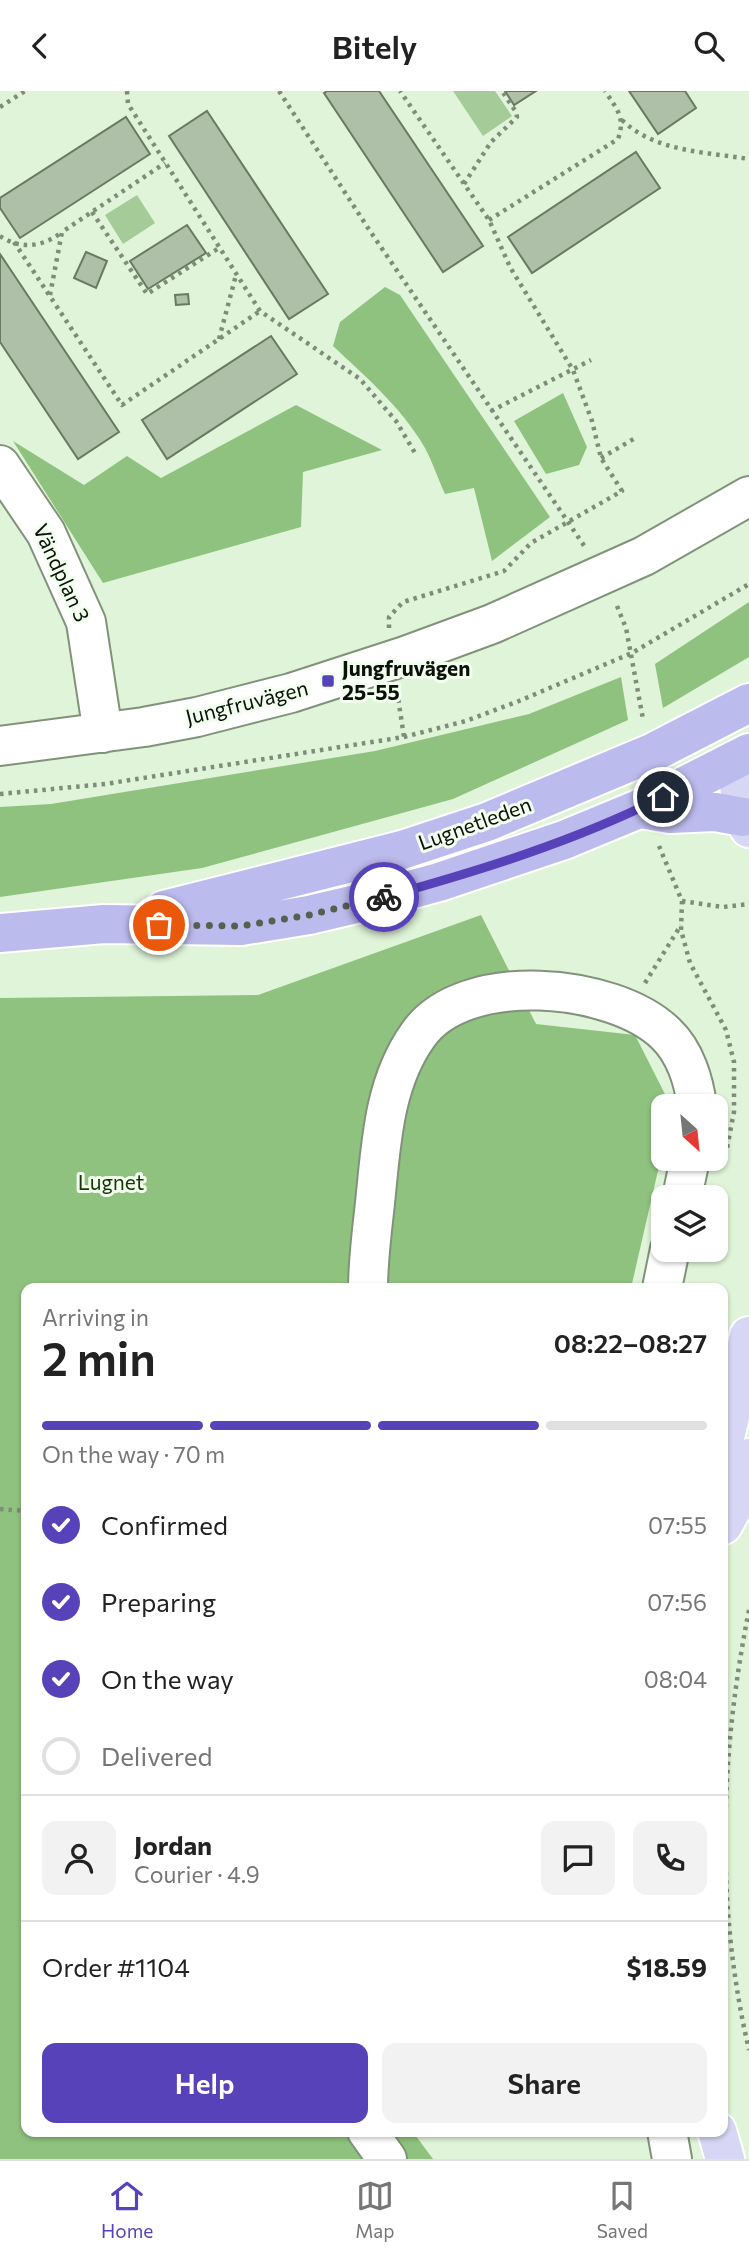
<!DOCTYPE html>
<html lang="en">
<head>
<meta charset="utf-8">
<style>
  :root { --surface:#fff; --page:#f2f2f2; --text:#222; --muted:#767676; --line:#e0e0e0; --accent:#5842ba }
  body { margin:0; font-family:Commissioner,sans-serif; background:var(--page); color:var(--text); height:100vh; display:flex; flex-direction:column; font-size:26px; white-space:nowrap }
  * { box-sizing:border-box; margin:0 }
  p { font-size:23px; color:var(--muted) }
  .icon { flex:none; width:38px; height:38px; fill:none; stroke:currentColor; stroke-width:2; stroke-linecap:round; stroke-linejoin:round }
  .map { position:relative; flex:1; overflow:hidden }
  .sheet { position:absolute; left:21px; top:1192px; width:707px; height:854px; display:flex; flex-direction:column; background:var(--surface); border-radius:14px; box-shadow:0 2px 5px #0004 }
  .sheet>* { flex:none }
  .needle { width:46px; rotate:153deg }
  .fabs { position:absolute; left:651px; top:1003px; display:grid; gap:14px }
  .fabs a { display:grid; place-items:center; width:77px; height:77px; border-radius:14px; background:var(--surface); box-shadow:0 2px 5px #0004; font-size:35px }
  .pin { position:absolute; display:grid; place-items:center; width:60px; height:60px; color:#fff; margin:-30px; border:4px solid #fff; border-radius:50%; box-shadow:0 2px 7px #0007 }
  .courier { position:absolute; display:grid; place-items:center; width:70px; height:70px; margin:-35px; border:5px solid #5842ba; border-radius:50%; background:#fff; color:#222; box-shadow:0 2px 9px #0007 }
  .overview em { font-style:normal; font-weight:600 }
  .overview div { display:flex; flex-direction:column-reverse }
  .overview { display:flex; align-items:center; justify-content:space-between; height:119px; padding:0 21px }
  h1 { font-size:46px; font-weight:600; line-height:52px }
  .bar { display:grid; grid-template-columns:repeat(4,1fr); gap:10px 7px; align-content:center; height:84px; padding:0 21px }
  .bar i { height:9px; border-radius:5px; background:var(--line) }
  .bar .active { background:var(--accent) }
  .bar p { grid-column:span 4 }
  .line { display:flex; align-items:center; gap:18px; padding:0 21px; border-top:2px solid var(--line) }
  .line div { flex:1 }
  .round { display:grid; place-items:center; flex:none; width:74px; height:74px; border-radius:14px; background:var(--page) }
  ol { padding:0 21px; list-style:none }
  li { display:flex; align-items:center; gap:21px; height:77px }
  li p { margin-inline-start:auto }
  li .icon { padding:7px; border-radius:50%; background:var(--accent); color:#fff; stroke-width:4 }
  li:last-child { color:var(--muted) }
  li i { width:38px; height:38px; border:4px solid var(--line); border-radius:50% }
  .action { display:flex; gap:14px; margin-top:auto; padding:14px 21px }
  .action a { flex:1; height:80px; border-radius:14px; background:var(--accent); color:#fff; font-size:28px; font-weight:600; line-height:80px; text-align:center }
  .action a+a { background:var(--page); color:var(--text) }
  header { display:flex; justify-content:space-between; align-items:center; height:91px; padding:0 21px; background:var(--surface); font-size:32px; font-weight:600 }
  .tabs { display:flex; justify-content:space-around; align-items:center; height:98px; border-top:2px solid var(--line); background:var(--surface); font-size:19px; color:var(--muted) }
  .tabs a { display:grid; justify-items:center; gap:4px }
  .tabs .active { color:var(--accent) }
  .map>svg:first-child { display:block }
</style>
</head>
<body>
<header><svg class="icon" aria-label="back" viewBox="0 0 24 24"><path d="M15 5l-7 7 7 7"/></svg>Bitely<svg class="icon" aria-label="search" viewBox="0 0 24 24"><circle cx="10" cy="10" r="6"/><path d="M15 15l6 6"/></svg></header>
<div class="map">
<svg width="749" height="2068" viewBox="0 0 749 2068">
  <rect width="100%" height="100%" fill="#e0f4d9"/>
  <!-- green -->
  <path fill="#a5cb98" d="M 453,0 L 495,0 L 512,25 L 483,45 Z
    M 137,104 L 155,132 L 123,153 L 105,124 Z"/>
  <!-- forest -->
  <path fill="#8fc27e" d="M 385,196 L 400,204 L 550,426 L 492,470 L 474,397 L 445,403 C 438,388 433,372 425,357 C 402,317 366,286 333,255 L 340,231 Z
    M 563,302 L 587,356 L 579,374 L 546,383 L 514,330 Z
    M 296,314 L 382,359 L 303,381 L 301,436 L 103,492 L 13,350 L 84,394 L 127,365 L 161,387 Z
    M 749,511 L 749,566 L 663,617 L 655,573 Z
    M 621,586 L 628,629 L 453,708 L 202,777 L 0,806 L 0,716 L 51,713 L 375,660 L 529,623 Z
    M 481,824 L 536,933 L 635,944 L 671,1015 L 663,1015 L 663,1058 L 631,1197 L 26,1197 L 26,2040 L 413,2041 L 433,2068 L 0,2068 L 0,907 L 258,904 Z"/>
  <!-- building -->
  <path fill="#aec1a8" stroke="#697a63" stroke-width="2" d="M 327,0 L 379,0 L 483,155 L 443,181 L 324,2 Z
    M 505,0 L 536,0 L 514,14 Z
    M 629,0 L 685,0 L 696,17 L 658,43 Z
    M 207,20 L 328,203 L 289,228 L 169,45 Z
    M 126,26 L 150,63 L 20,147 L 0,117 L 0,107 Z
    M 636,61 L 660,97 L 532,182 L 508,146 Z
    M 187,134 L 206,162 L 148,198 L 130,170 Z
    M 86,161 L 107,170 L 96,197 L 74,187 Z
    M 0,163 L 119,341 L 78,368 L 0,251 Z
    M 188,203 L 189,213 L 176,214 L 175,204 Z
    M 271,245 L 297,283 L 167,368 L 142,329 Z"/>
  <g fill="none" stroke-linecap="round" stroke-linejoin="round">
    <defs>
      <path id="minor" d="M 0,374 L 46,442 L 86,531 L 103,642
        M 0,655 L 144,636 L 197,626 L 291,602 L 405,565 L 492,533 L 644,465 L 749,405
        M 682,1106 L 690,1068
        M 368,1197 C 368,1169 372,1140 375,1112 C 381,1055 383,993 418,944 C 464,878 614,892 666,943 C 685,961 694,990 697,1015
        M 662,1197 L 670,1158
        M 367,2040 L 387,2068
        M 667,2040 L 672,2068"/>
      <path id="major" d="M 736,670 L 743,726 L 749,737
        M 723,1355 L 749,1245
        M 723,1434 L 734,1414 L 749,1367
        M 717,2040 L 725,2068"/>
      <path id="highway" d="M 641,718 L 670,723 L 715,721 L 743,726
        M 164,819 L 402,759 L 487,731 L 654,661 L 749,612
        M 0,842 L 104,833 L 241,835 L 309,824 L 373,809 L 439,791 L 564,749 L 639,718 L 749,662"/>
    </defs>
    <!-- minor casing -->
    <use href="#minor" stroke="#80937a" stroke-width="42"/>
    <!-- major casing -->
    <use href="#major" stroke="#fff" stroke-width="42"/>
    <!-- highway casing -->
    <use href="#highway" stroke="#fff" stroke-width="42"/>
    <!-- path -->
    <path stroke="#7e8c7a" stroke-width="4.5" stroke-dasharray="3.5 5" stroke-linecap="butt" d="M 127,0 L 128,13 L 260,220 L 360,288 L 396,330 L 415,362
      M 279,0 L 368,137 L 585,456
      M 0,16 L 25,0
      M 622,29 C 655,61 706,61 749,68
      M 464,93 L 491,51 L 517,26 L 516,21 L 502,0
      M 92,121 L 147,203 L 219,157
      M 489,129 L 618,48 C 626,26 616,17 605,0
      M 0,145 C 21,159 43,156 62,141
      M 14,151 L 122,314 L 260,220
      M 50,204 L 62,141 L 165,72
      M 219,248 L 236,184
      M 491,320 L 591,269
      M 601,367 L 637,346
      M 617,515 L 626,537 L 643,628
      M 389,537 L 389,526 L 403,511 L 504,480 L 531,452 L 622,400 L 601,367 L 592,330 L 573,279 L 510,176 L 489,129 L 400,0
      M 397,600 L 404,646
      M 0,703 L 105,693 L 404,646 L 466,630 L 519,610 L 632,562 L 749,493
      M 659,755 L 682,810 L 681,839 L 690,872 L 726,939 L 734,971 L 734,1021 L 727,1057 L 722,1060
      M 682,810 L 723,816 L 749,813
      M 645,892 L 681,834
      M 0,1418 L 26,1420
      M 749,1519 C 720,1664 715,1814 749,1959"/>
    <!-- minor -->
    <use href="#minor" stroke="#fff" stroke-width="38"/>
    <!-- major -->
    <use href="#major" stroke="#d7d6f4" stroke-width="38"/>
    <!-- highway -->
    <use href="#highway" stroke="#bcbbed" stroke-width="38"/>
  </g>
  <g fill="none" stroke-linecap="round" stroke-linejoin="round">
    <!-- done -->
    <path stroke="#556051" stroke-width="7" stroke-dasharray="0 12.6" d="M 159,834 L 241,835 L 309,824 L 384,806"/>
    <!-- route -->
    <path stroke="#5842ba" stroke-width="9" d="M 384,806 C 479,780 575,750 663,706"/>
  </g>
  <!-- markers -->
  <rect fill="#5842ba" stroke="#f2ffee" stroke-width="2.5" x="321" y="583" width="14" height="14" rx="3.5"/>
  <g text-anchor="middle" stroke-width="6" stroke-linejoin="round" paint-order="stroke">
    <!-- street labels -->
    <g font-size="21" fill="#0a1108" stroke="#f2ffee">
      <text transform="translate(61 482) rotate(65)" y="7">Vändplan 3</text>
      <text transform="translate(247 612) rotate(-14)" y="7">Jungfruvägen</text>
      <text transform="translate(475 733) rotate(-20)" y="7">Lugnetleden</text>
    </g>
    <!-- poi labels -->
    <g font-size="21" font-weight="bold" fill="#0a1108" stroke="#f2ffee" text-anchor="start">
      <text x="342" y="585">Jungfruvägen<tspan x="342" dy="24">25-55</tspan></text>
    </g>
    <!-- park labels -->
    <g font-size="21" fill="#153507" stroke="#f2ffee">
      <text x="111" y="1099">Lugnet</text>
    </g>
  </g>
</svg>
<div class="fabs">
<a><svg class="needle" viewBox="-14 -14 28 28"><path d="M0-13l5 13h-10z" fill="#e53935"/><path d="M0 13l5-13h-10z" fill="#767676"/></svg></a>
<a><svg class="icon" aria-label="layers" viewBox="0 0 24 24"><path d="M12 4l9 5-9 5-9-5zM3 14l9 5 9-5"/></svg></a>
</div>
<div class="pin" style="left:159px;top:834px;background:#ea580c"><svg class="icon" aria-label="bag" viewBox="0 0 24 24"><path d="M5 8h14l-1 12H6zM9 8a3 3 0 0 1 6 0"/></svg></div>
<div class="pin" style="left:663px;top:706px;background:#1f2937"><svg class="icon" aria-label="home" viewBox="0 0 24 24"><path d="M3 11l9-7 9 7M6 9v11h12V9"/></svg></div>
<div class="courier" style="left:384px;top:806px"><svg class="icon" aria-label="bike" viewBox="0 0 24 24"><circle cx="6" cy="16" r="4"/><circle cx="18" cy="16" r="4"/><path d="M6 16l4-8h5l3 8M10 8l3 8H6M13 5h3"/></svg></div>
<section class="sheet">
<div class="overview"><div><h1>2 min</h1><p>Arriving in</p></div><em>08:22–08:27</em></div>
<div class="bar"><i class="active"></i><i class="active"></i><i class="active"></i><i></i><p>On the way · 70 m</p></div>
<ol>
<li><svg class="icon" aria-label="check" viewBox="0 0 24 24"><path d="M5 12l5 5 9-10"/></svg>Confirmed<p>07:55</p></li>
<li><svg class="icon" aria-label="check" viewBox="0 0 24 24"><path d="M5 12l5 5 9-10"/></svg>Preparing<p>07:56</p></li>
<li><svg class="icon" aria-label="check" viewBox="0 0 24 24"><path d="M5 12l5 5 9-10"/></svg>On the way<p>08:04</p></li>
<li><i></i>Delivered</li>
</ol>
<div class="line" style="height:126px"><a class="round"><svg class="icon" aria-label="person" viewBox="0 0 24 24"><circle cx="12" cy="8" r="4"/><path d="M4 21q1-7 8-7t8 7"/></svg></a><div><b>Jordan</b><p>Courier · 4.9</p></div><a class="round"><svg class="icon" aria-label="chat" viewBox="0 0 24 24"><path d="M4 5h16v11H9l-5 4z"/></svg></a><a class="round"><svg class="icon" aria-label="phone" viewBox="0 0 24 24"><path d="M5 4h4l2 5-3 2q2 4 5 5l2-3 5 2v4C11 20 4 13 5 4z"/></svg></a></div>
<div class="line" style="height:91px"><div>Order #1104</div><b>$18.59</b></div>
<div class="action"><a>Help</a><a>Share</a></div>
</section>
</div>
<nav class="tabs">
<a class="active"><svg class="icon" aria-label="home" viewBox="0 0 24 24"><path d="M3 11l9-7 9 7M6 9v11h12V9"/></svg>Home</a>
<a><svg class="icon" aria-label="map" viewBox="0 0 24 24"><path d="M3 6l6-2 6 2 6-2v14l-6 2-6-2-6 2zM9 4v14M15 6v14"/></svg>Map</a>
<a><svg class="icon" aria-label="saved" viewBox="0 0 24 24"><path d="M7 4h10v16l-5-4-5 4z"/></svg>Saved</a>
</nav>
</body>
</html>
